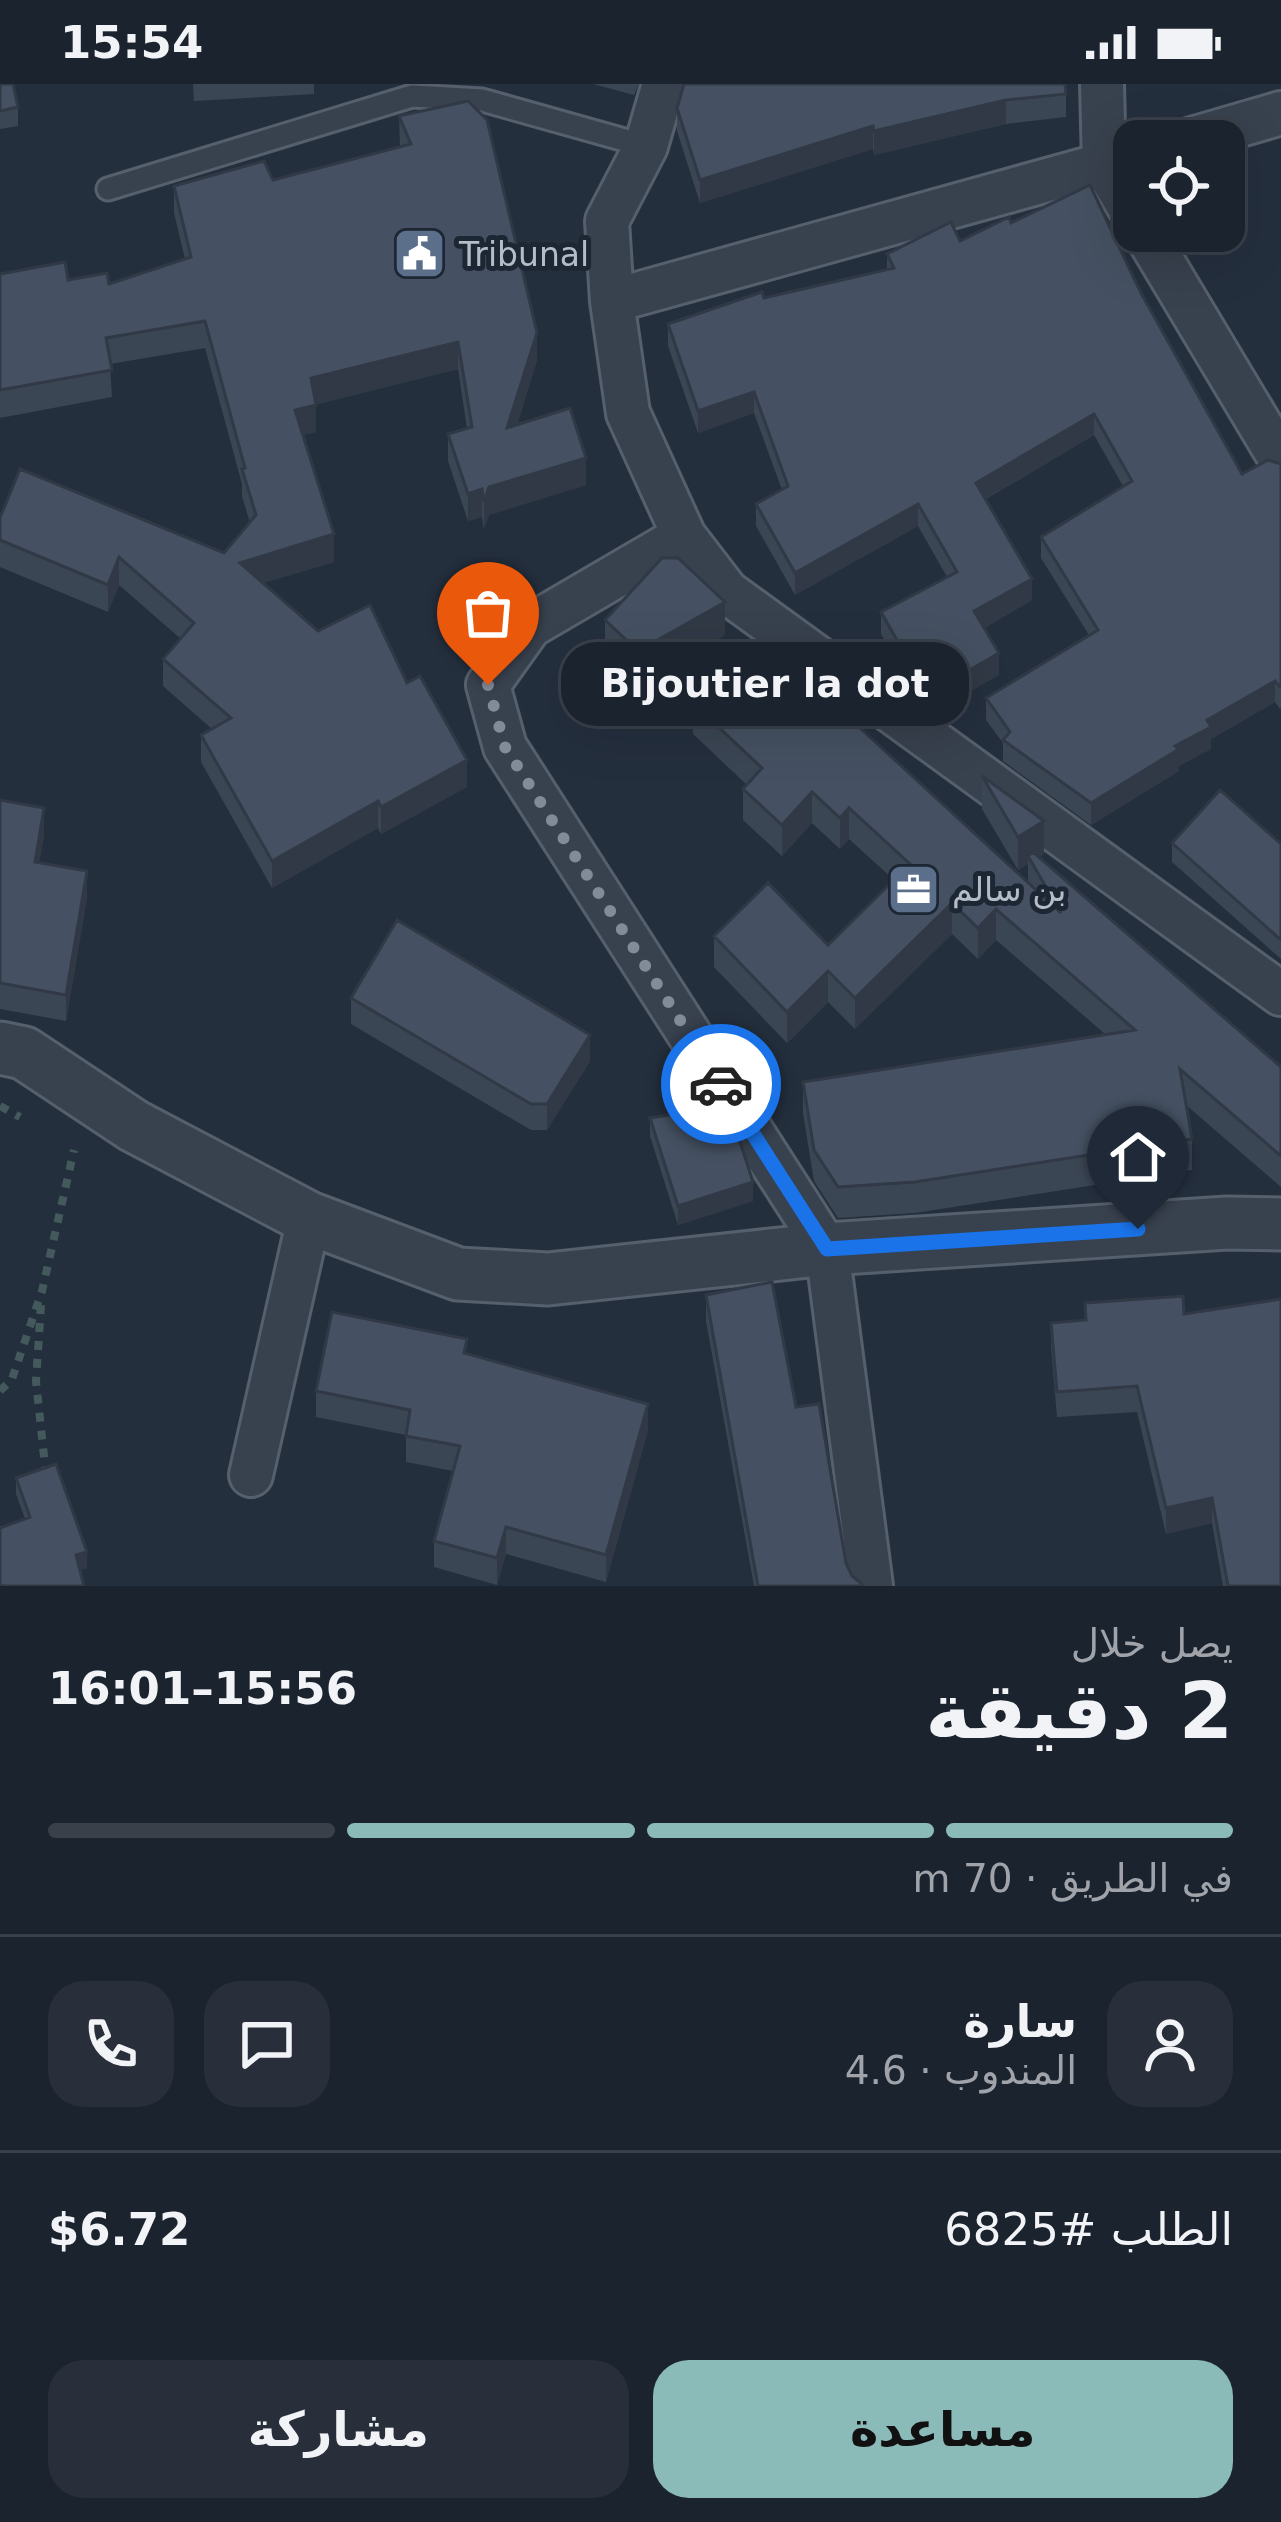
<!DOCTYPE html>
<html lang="ar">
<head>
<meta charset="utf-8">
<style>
  :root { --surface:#1b232e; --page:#282f3a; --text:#f1f3f6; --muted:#a0a4aa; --line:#39404a; --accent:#8bbbb9 }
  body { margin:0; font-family:"DejaVu Sans","Noto Naskh Arabic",sans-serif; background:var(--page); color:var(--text); direction:rtl; height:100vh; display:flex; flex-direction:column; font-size:45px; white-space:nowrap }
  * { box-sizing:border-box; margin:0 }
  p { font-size:39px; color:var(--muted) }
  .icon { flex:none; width:66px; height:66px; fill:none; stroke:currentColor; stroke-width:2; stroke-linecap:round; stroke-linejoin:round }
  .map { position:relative; height:1502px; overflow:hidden; direction:ltr }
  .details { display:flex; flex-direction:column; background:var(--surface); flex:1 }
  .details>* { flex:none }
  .controls { position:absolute; left:1113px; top:36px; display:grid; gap:24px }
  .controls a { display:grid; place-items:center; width:132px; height:132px; border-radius:24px; background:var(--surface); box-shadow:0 12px 48px #0002,0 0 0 3px var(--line); font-size:60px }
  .pin { position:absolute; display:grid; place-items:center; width:102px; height:102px; color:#fff; margin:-123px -51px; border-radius:50% 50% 50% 0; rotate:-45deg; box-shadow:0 0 12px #0007 }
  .pin .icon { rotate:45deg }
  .courier { position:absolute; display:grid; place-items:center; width:120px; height:120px; margin:-60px; border:9px solid #1a73e8; border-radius:50%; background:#fff; color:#222; box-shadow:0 3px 15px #0007 }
  .bubble { position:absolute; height:84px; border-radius:36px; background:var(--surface); box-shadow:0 12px 48px #0002,0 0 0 3px var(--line); font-size:39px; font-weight:800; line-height:84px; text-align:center; direction:rtl }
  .summary em { font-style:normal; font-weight:800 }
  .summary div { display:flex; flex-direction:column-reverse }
  .summary { display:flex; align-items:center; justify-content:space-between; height:204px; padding:0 48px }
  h1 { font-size:78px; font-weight:800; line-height:90px }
  .bar { display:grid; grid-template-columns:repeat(4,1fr); gap:18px 12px; align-content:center; height:144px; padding:0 48px }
  .bar i { height:15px; border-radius:9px; background:var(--line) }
  .bar .current { background:var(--accent) }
  .bar p { grid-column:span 4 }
  .line { display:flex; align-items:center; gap:30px; padding:0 48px; border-top:3px solid var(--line) }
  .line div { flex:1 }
  .round { display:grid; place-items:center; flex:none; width:126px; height:126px; border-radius:36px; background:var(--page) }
  .action { display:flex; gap:24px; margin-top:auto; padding:24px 48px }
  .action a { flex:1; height:138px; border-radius:36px; background:var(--accent); color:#111; font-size:48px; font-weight:800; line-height:138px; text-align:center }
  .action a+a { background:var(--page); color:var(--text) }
  .status { display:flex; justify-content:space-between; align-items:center; height:84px; padding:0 60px; background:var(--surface); direction:ltr }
  .status svg { height:33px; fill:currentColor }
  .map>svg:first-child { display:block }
</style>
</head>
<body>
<div class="status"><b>15:54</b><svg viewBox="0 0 49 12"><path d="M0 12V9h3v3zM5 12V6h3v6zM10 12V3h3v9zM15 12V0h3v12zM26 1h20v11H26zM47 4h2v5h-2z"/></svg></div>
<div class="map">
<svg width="1281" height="1502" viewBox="0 0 1281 1502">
  <rect width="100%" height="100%" fill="#242f3e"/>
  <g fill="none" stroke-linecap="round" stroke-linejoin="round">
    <defs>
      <path id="service" d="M 108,105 L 412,12 L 482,16 L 646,62"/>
      <path id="minor" d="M 664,0 L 646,62 L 607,137 L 612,217 L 628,329 L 684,452 L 727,508 L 1281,910
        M 1102,0 L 1104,81 L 1134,131
        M 1185,57 L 1281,29
        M 1144,147 L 1281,376
        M 612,217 L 1134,72
        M 684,452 L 530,542 L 488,601 L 505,663 L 827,1165 L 871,1502
        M 251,1391 L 309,1134"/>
      <path id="tertiary" d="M 0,964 L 24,969 L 134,1042 L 309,1134 L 458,1190 L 548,1195 L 827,1165 L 1227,1139 L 1281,1140"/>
    </defs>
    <!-- service casing -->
    <use href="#service" stroke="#565f6c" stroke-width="27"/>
    <!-- minor casing -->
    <use href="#minor" stroke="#565f6c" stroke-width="48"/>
    <!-- tertiary casing -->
    <use href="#tertiary" stroke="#565f6c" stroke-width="57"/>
    <!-- path -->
    <path stroke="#44595c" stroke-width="8" stroke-dasharray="9 9" stroke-linecap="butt" d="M 0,1022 L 20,1033
      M 41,1221 L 36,1297 L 46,1391
      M 0,1307 L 12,1295 L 42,1207 L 74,1066"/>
    <!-- service -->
    <use href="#service" stroke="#38414e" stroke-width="21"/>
    <!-- minor -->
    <use href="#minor" stroke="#38414e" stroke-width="42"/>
    <!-- tertiary -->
    <use href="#tertiary" stroke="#38414e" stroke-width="51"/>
  </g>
  <!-- wall -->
  <path fill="#3b4654" d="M 0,0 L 18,23 L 18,42 L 0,45 Z
    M 193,0 L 314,0 L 314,10 L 194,17 Z
    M 593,0 L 639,0 L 634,11 Z
    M 1066,10 L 1066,33 L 1006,40 L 874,71 L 873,65 L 700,119 L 677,47 L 677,24 Z
    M 399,32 L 537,276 L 517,341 L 586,401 L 489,431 L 484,445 L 482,433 L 468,437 L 448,377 L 448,350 L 467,344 L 458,285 L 316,320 L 316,348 L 303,351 L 334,478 L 263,499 L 318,547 L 407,599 L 467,703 L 381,750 L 378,744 L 272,804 L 201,678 L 201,651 L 212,645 L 163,602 L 163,575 L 181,555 L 119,501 L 108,528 L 0,483 L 0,434 L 224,469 L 250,439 L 242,412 L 242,400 L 205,264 L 110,280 L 112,313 L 0,334 L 0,190 L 109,200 L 185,175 L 174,129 L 174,102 L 273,96 L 400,63 Z
    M 1011,139 L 1141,209 L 1242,390 L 1281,380 L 1281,624 L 1280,625 L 1275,618 L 1211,655 L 1211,665 L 1179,682 L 1179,687 L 1091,741 L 1003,677 L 1003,659 L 986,636 L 986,614 L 1089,551 L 1041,474 L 1041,453 L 1123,402 L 1094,351 L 986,415 L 1032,516 L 984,544 L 999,591 L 935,627 L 919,616 L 881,550 L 881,528 L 947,493 L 918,442 L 795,511 L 756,442 L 756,420 L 782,406 L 754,329 L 698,349 L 668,262 L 668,240 L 764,214 L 887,186 L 887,170 L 960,157 Z
    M 605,536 L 725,551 L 638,600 L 605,569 Z
    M 693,619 L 1028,799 L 1028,780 L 1018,786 L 982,725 L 982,692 L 1044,770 L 1039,773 L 1281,983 L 1281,1103 L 1186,1021 L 1192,1055 L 1192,1086 L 915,1129 L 838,1134 L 814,1097 L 803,1029 L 803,998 L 1105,950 L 996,856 L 978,875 L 952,850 L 855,945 L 828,918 L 787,959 L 714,883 L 714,852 L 828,861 L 894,796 L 849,755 L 840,765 L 812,739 L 782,772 L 743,736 L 743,705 L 747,701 L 693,650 Z
    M 0,716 L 44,751 L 39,778 L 87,814 L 66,937 L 0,925 Z
    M 1172,759 L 1281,760 L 1281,875 L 1172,778 Z
    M 351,914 L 590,977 L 547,1046 L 531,1046 L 351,940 Z
    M 650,1034 L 753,1117 L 678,1141 L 650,1052 Z
    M 706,1211 L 852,1492 L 862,1502 L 754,1502 L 706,1237 Z
    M 1085,1219 L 1184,1230 L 1281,1502 L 1223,1502 L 1212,1439 L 1166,1450 L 1137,1328 L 1057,1333 L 1051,1264 L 1051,1239 L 1085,1236 Z
    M 467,1269 L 648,1346 L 606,1498 L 506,1470 L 497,1501 L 434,1483 L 434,1457 L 453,1387 L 406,1378 L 406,1351 L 316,1333 L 316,1307 Z
    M 16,1394 L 87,1484 L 80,1486 L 25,1435 L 16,1410 Z"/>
  <!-- shaded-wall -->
  <path fill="#303945" d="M 1006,16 L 1006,40 L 874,71 L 874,47 Z
    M 873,42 L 873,65 L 700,119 L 700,96 Z
    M 537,249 L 537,276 L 507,372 L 507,344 Z
    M 458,258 L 458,285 L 311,322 L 311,294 Z
    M 754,308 L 754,329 L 698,349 L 698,327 Z
    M 316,321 L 316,348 L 295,353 L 295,326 Z
    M 1094,330 L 1094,351 L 976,420 L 976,399 Z
    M 586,374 L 586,401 L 489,431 L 484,445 L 484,418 L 489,403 Z
    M 482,405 L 482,433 L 468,437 L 468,410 Z
    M 918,420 L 918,442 L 795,511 L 795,489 Z
    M 334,450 L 334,478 L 240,506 L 240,479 Z
    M 119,473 L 119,501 L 108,528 L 108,501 Z
    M 1032,495 L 1032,516 L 974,549 L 974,527 Z
    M 725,518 L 725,551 L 638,600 L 638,567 Z
    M 999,569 L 999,591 L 935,627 L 935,606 Z
    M 1275,597 L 1275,618 L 1211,655 L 1211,665 L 1179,682 L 1179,687 L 1091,741 L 1091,719 L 1175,662 L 1207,636 Z
    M 467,676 L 467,703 L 381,750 L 381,723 Z
    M 812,708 L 812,739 L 782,772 L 782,741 Z
    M 378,717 L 378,744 L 272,804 L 272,777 Z
    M 44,724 L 44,751 L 35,804 L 35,778 Z
    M 849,724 L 849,755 L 840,765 L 840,734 Z
    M 1044,737 L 1044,770 L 1031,778 L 1028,772 L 1028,780 L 1018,786 L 1018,753 Z
    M 87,787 L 87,814 L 66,937 L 66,911 Z
    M 952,819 L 952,850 L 855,945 L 855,914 Z
    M 996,825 L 996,856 L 978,875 L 978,844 Z
    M 828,887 L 828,918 L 787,959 L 787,928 Z
    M 590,951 L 590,977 L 547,1046 L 547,1020 Z
    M 753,1098 L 753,1117 L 678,1141 L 678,1122 Z
    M 648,1320 L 648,1346 L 606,1498 L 606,1471 Z
    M 1212,1414 L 1212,1439 L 1166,1450 L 1166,1424 Z
    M 506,1443 L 506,1470 L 497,1501 L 497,1474 Z
    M 87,1468 L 87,1484 L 76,1487 L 76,1471 Z"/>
  <!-- building -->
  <path fill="#455162" stroke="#303945" stroke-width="3" d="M 0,0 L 13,0 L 18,23 L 0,27 Z
    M 684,0 L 1065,0 L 1066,10 L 1006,16 L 874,47 L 873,42 L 700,96 L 677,24 Z
    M 468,17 L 487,36 L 537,249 L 507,344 L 570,324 L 586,374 L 489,403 L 484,418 L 482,405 L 468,410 L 448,350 L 472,343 L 458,258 L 311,294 L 316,321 L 295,326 L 334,450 L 240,479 L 318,547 L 370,521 L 407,599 L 420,592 L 467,676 L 381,723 L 378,717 L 272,777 L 201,651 L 231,634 L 163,575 L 194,539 L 119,473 L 108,501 L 0,456 L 0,434 L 20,385 L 224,469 L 256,431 L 242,385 L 245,384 L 205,237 L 106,254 L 112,286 L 0,306 L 0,190 L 65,178 L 68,196 L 107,189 L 109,200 L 191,173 L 174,102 L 264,77 L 273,96 L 411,60 L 399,32 Z
    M 1090,101 L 1141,209 L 1242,390 L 1268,376 L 1281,380 L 1281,603 L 1280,603 L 1275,597 L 1207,636 L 1211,643 L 1175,662 L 1179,665 L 1091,719 L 1003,656 L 1010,648 L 986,614 L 1098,546 L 1041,453 L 1132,397 L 1094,330 L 976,399 L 1032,495 L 974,527 L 999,569 L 935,606 L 919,595 L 881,528 L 957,488 L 918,420 L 795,489 L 756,420 L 788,402 L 754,308 L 698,327 L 668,240 L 762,208 L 764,214 L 894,184 L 887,170 L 951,138 L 960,157 L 1009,133 L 1011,139 Z
    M 662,474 L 678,474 L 725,518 L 638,567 L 605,536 Z
    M 782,572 L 1061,829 L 1028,772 L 1033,768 L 1281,983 L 1281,1072 L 1180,985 L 1192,1055 L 915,1098 L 838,1103 L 814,1066 L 803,998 L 1135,946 L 996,825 L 978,844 L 952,819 L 855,914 L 828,887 L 787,928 L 714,852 L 768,799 L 828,861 L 910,780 L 849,724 L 840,734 L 812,708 L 782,741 L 743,705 L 762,684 L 693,619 Z
    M 982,692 L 1044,737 L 1018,753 Z
    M 1220,706 L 1281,760 L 1281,856 L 1172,759 Z
    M 0,716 L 44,724 L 35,778 L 87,787 L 66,911 L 0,899 Z
    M 397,836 L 590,951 L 547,1020 L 531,1020 L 351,914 Z
    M 718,1023 L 740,1058 L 753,1098 L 678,1122 L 650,1034 Z
    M 772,1198 L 796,1323 L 819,1320 L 846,1479 L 852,1492 L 861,1499 L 862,1502 L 758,1502 L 706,1211 Z
    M 1183,1212 L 1184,1230 L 1281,1215 L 1281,1502 L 1228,1502 L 1212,1414 L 1166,1424 L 1137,1302 L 1057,1308 L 1051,1239 L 1086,1236 L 1085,1219 Z
    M 332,1228 L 467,1255 L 464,1269 L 648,1320 L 606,1471 L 506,1443 L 497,1474 L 434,1457 L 460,1362 L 406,1352 L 410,1326 L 316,1307 Z
    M 56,1380 L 87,1468 L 76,1471 L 84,1502 L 0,1502 L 0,1444 L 30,1433 L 16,1394 Z"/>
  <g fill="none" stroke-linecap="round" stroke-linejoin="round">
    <!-- done -->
    <path stroke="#828b98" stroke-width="12" stroke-dasharray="0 21.6" d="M 488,601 L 505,663 L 721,1000"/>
    <!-- route -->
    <path stroke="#1a73e8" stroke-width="15" d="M 721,1000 L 827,1165 L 1138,1145"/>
  </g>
  <!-- icons -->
  <defs>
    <symbol id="civic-square" viewBox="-11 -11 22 22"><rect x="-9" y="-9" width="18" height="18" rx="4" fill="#5c6f8a" stroke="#1d2633"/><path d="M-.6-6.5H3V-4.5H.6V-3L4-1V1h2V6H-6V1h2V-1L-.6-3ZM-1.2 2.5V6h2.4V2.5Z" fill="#fff"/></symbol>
    <symbol id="office-square" viewBox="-11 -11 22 22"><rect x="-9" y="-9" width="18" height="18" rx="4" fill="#5c6f8a" stroke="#1d2633"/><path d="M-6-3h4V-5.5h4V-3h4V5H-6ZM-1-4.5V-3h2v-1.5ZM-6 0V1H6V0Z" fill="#fff"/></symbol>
  </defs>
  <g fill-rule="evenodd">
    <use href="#civic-square" x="390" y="140" width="59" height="59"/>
    <use href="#office-square" x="884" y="776" width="59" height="59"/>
  </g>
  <g text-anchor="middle" stroke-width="10" stroke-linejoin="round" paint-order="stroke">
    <!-- poi labels -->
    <g font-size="33" fill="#b4bcc9" stroke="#1d2633" text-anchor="start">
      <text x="459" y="182">Tribunal</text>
      <text x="952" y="817">بن سالم</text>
    </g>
  </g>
</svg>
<div class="controls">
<a><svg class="icon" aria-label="locate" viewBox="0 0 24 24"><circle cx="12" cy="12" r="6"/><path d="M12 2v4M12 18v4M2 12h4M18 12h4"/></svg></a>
</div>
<div class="pin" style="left:488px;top:601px;background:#ea580c"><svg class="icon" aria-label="bag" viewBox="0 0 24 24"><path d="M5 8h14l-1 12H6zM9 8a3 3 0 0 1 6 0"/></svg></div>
<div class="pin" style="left:1138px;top:1145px;background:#1f2937"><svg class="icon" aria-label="home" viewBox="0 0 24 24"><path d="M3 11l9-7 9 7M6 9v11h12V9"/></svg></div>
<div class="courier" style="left:721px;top:1000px"><svg class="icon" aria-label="car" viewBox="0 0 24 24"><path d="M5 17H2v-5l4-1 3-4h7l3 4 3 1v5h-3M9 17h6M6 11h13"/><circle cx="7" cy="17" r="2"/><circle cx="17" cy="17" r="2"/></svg></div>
<div class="bubble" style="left:561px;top:558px;width:408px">Bijoutier la dot</div>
</div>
<section class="details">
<div class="summary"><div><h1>2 دقيقة</h1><p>يصل خلال</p></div><em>15:56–16:01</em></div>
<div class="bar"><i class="current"></i><i class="current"></i><i class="current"></i><i></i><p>في الطريق · 70 m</p></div>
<div class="line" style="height:216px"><a class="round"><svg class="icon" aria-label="person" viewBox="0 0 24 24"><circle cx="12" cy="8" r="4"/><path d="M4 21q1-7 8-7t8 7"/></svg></a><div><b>سارة</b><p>المندوب · 4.6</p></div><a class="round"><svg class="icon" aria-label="chat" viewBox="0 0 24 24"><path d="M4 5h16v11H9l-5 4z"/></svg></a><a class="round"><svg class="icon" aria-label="phone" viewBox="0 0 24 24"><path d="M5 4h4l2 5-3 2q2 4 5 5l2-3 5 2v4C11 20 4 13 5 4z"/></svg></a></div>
<div class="line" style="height:156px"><div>الطلب #6825</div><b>$6.72</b></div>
<div class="action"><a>مساعدة</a><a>مشاركة</a></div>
</section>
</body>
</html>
